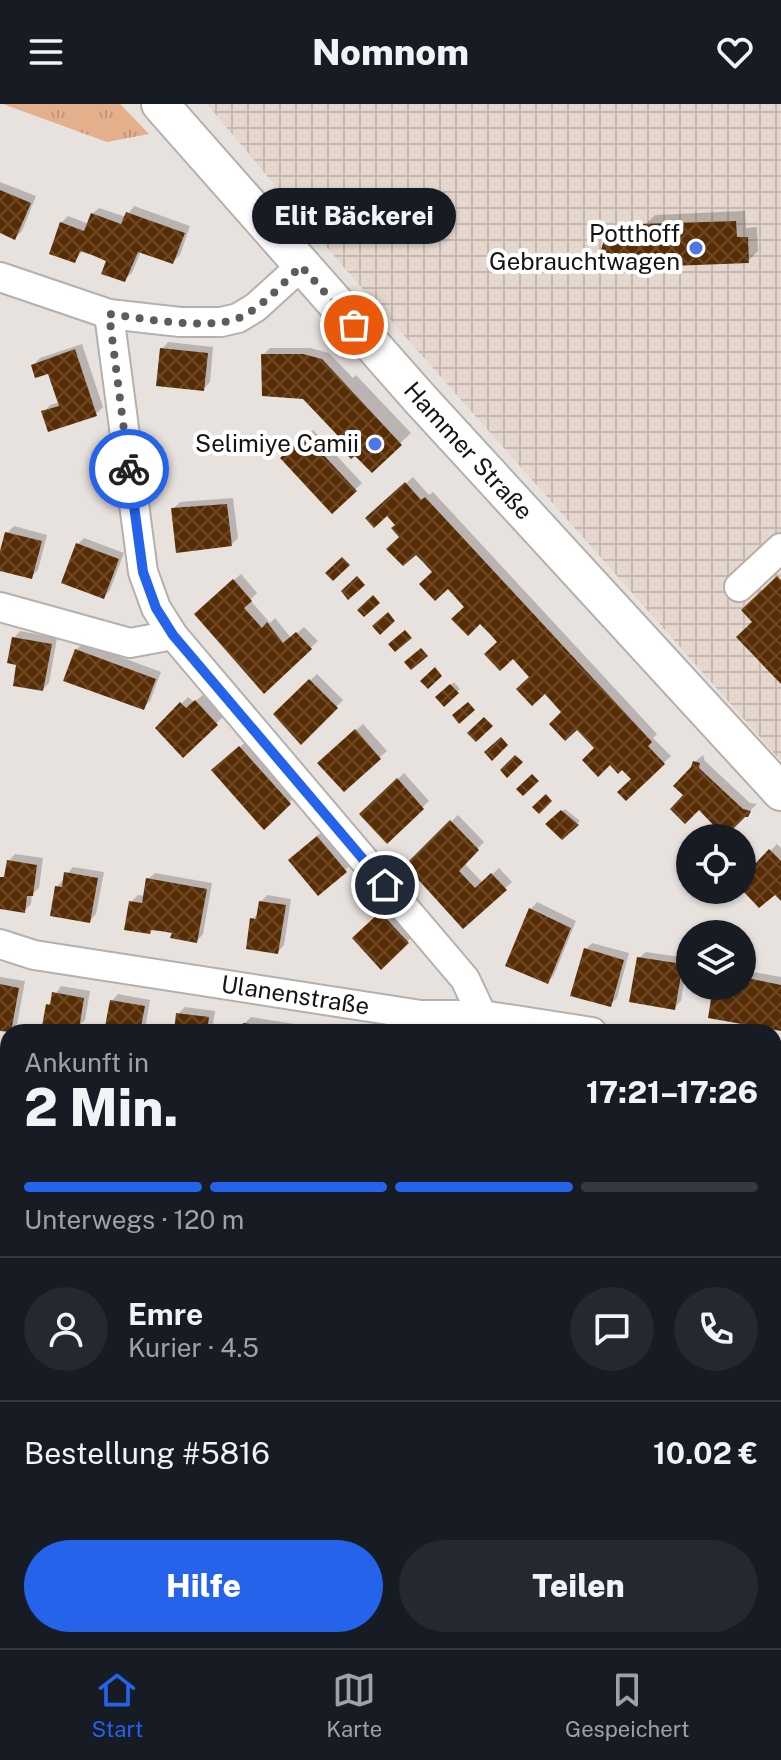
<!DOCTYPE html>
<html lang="de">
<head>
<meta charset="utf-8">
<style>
  :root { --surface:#171b24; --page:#242831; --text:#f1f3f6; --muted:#9ea1a6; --line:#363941; --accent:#2563eb }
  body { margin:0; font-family:"Public Sans",sans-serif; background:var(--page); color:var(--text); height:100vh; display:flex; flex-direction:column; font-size:30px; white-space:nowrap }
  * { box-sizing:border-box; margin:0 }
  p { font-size:26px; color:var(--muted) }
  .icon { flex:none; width:44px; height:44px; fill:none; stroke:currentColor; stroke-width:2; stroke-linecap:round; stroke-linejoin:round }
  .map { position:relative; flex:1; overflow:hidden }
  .panel { position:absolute; left:0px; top:920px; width:782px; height:624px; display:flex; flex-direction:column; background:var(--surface); border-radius:24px 24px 0 0; box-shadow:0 2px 6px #0004 }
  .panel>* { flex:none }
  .tools { position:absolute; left:676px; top:720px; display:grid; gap:16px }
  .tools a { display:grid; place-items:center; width:80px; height:80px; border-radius:50%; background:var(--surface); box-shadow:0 2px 6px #0004; font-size:40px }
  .pin { position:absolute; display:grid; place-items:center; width:68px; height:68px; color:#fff; margin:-34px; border:4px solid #fff; border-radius:50%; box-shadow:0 2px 8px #0007 }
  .courier { position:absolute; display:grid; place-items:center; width:80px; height:80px; margin:-40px; border:6px solid #2563eb; border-radius:50%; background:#fff; color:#222; box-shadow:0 2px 10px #0007 }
  .bubble { position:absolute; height:56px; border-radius:28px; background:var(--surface); box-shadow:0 2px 6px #0004; font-size:26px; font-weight:800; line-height:56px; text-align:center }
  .head em { font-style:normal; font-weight:800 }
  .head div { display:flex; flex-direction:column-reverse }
  .head { display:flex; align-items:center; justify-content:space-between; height:136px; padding:0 24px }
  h1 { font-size:52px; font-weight:800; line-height:60px }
  .bar { display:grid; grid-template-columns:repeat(4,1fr); gap:12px 8px; align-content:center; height:96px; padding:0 24px }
  .bar i { height:10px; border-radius:6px; background:var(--line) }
  .bar .active { background:var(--accent) }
  .bar p { grid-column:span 4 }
  .line { display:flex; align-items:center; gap:20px; padding:0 24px; border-top:2px solid var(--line) }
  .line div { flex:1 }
  .round { display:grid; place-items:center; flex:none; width:84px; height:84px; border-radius:42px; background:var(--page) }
  .button { display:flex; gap:16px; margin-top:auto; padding:16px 24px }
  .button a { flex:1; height:92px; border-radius:48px; background:var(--accent); color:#fff; font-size:32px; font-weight:800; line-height:92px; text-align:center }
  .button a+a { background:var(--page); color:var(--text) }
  header { display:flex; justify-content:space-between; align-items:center; height:104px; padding:0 24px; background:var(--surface); font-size:36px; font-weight:800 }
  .menu { display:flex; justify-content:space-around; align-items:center; height:112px; border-top:2px solid var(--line); background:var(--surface); font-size:22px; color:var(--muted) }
  .menu a { display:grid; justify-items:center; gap:4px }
  .menu .active { color:var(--accent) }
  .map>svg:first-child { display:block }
</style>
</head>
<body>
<header><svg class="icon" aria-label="menu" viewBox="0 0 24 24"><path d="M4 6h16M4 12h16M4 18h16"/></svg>Nomnom<svg class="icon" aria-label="heart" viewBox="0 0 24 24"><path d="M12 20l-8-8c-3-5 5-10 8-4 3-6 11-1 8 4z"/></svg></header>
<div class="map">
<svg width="781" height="1544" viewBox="0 0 781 1544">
  <defs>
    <pattern id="industrial-grid" width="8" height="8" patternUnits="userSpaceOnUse" patternTransform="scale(2)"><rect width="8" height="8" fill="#e5d7ce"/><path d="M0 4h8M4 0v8" fill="none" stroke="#c4b8b0"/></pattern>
    <pattern id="grass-tufts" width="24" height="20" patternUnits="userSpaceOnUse" patternTransform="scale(2)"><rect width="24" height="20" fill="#e4b08b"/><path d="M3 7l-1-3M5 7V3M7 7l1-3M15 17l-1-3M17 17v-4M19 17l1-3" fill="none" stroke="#c39677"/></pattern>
    <pattern id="building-cross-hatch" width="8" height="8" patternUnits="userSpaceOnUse" patternTransform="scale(2)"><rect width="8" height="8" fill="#592d04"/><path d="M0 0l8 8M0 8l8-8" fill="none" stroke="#6c4928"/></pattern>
  </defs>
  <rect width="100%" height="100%" fill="#e8e2de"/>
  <!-- built -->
  <path fill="#e5d7ce" d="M 774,1370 L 781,1372 L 781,1544 L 73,1544 L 70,1536 L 774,1536 Z"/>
  <!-- industrial -->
  <path fill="url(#industrial-grid)" d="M 207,0 L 781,0 L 781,657 L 340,159 Z"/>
  <!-- grass -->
  <path fill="url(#grass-tufts)" d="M 3,0 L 120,0 L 149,30 L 107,38 Z"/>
  <!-- shadow -->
  <path fill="#0003" d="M 0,78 L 36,92 L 22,127 L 15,134 L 0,127 Z
    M 134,102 L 190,122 L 180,151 L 173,158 L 141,147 L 132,169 L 125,175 L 109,156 L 83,146 L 75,157 L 61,119 L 68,112 L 89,120 L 92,110 L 99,104 L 126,113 Z
    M 745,107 L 746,124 L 757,123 L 758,147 L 748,157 L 647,153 L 609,127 L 612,124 L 645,126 L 645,121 L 655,111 Z
    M 168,238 L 213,243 L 210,278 L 204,285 L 162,245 Z
    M 82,240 L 103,303 L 96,310 L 44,308 L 50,301 L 60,298 L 49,267 L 33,261 L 40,254 Z
    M 270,244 L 310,244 L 329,249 L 353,274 L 356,271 L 411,329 L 372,366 L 263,251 Z
    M 313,326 L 362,379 L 332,407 L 283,354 Z
    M 413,373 L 429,391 L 433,388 L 657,630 L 653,634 L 671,652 L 626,695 L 633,675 L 597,644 L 564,608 L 402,433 L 397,421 L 387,409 L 368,414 Z
    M 233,394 L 238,434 L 231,441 L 173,405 L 180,398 Z
    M 14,422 L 47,431 L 38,466 L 31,473 L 0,464 L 7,429 Z
    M 84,434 L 124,449 L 110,486 L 104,493 L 78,440 Z
    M 241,470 L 257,489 L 250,496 L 270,519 L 275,514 L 291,534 L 304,523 L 318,537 L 264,587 L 203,503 Z
    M 20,527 L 57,534 L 49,579 L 43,585 L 19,560 L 14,534 Z
    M 83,539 L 161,568 L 150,597 L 143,604 L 76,546 Z
    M 317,570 L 343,596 L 301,638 L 275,610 Z
    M 454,578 L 460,585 L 444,600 L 438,593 Z
    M 203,591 L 223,613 L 183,651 L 158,624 L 188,593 L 194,598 Z
    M 363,620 L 387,647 L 344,685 L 320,659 Z
    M 247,637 L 296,692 L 264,723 L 220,660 Z
    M 703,651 L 705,657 L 750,699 L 757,700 L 722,734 L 712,734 L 720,726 L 686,691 L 695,658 Z
    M 404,669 L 429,697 L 387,738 L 362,710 Z
    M 565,705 L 580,717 L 562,733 L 548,720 Z
    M 458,711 L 484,738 L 464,759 L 483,779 L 499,764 L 512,778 L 464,822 L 408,761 Z
    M 324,726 L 352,760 L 319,789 L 297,749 Z
    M 777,740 L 781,744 L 781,794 L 775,788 L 742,783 L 742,777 Z
    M 15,750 L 43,754 L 39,784 L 32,790 L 31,800 L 24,807 L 0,803 L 2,774 L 7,768 L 9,757 Z
    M 73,763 L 104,768 L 96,810 L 90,817 L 57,783 Z
    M 155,769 L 212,779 L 203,830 L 197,837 L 174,828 L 154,824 L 150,828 L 131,798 L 138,791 L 145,792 L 148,775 Z
    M 267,791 L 291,795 L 284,841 L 278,848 L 252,815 L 259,809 L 261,798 Z
    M 537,798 L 576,817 L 554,871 L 548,878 L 531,805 Z
    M 388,803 L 414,831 L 381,863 L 354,834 Z
    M 592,839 L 629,849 L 617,894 L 610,901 L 586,845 Z
    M 646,848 L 688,854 L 681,897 L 674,904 L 639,854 Z
    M 742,866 L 781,873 L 781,925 L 715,882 L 742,882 Z
    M 0,873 L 25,877 L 17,920 L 10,927 L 0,925 Z
    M 61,882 L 90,887 L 85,916 L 80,921 L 79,928 L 43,928 L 48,901 Z
    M 118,890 L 150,896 L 145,925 L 142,928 L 106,928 L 112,897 Z
    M 185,903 L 215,907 L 212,928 L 176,928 L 178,910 Z
    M 251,913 L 326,925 L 326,928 L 243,928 L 244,920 Z
    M 778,1001 L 781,1001 L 781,1061 L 774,1060 L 774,1005 Z
    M 4,1422 L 8,1476 L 0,1480 L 0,1423 Z
    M 781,1435 L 781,1544 L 695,1544 L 701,1536 L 774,1536 L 774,1442 Z
    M 428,1540 L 446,1544 L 424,1544 Z"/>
  <!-- building -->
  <path fill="url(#building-cross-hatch)" d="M 0,86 L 31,99 L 15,136 L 0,129 Z
    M 126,108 L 185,129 L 173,160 L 138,148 L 125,178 L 101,170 L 106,157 L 92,151 L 80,147 L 75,159 L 49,150 L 60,118 L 84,127 L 91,109 L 121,120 Z
    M 736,117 L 737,133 L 748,133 L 749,159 L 645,163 L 645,155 L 598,156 L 607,126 L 643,128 L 643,120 Z
    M 160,244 L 208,249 L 204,287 L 156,282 Z
    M 75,245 L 97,312 L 48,328 L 41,307 L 59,302 L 48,270 L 35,274 L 31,261 Z
    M 261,250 L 303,250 L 322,255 L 402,341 L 372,369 L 355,352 L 351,355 L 336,339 L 341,335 L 303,295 L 262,292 Z
    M 305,331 L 357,387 L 332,410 L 280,354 Z
    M 405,378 L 421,396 L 425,393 L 652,638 L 648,642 L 665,660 L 626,697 L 617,688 L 631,675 L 622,666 L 618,670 L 610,661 L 598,673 L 582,656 L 594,644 L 577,626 L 565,637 L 549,620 L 561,608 L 545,590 L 532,602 L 516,585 L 529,573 L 513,555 L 500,567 L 484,550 L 497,538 L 489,529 L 480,520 L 468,532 L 451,515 L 464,503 L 448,485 L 435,497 L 419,480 L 432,468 L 424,459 L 416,451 L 403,462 L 386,445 L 399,433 L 391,424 L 395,421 L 387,412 L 374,424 L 365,414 Z
    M 227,400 L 232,442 L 176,449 L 171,404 Z
    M 5,428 L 42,437 L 32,475 L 0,467 L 0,447 Z
    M 76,439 L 119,455 L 104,495 L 61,479 Z
    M 342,453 L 350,461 L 333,477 L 325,469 Z
    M 357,472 L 365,481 L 348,496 L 341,487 Z
    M 777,472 L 781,476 L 781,580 L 736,533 L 752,518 L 741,506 Z
    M 233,475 L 252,497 L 244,504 L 262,524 L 267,518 L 283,539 L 296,528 L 312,545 L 264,590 L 194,510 Z
    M 373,491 L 380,499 L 364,513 L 357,506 Z
    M 388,508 L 395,517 L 380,531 L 372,522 Z
    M 405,526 L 412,534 L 395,548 L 388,540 Z
    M 12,533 L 52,540 L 43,587 L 13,582 L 16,561 L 7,559 Z
    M 421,544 L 428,552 L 411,566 L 404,558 Z
    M 75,545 L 156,575 L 144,606 L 63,577 Z
    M 435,563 L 442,572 L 428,585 L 420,577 Z
    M 309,575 L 338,604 L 301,641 L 273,610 Z
    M 450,580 L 459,589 L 444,603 L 435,593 Z
    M 195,596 L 218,621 L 183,654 L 155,624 L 180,598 L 186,604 Z
    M 468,598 L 475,606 L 459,620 L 452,611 Z
    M 484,613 L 493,622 L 476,638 L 467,629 Z
    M 355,625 L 381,655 L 344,688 L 317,659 Z
    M 501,633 L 508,641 L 492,657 L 484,648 Z
    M 239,642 L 291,700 L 264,726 L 211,666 Z
    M 515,651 L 523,658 L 507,674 L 500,666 Z
    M 693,657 L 700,659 L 699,664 L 743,705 L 751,707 L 748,713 L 745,713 L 724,734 L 709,734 L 718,726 L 699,706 L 685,720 L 670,705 L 683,691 L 673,682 L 691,663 Z
    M 532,670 L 539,677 L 523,692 L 516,685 Z
    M 397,674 L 424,705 L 387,740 L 359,710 Z
    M 546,690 L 552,697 L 539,710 L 532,703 Z
    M 561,706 L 579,721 L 562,736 L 545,720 Z
    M 450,716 L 479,746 L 459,767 L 475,784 L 491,769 L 507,786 L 463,825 L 405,761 Z
    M 317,732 L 347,768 L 318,792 L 288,756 Z
    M 769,745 L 781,757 L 781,797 L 775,791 L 759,804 L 742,786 L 742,774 Z
    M 7,756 L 37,761 L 33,792 L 27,792 L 25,809 L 0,805 L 0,773 L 4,773 Z
    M 64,768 L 98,774 L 90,819 L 50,812 L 55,782 L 62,783 Z
    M 146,774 L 207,785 L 197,839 L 170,834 L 172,829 L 160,827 L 151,826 L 150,830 L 124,826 L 129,797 L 142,799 Z
    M 259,797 L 286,801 L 278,850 L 246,845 L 250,814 L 256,815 Z
    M 529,804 L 571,824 L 548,880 L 505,862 Z
    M 380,808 L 409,839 L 381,866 L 352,834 Z
    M 584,844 L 624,856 L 611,903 L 570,892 Z
    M 637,853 L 683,860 L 675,906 L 629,898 Z
    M 742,873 L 781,881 L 781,927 L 708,914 L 713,882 L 742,882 Z
    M 0,880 L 19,884 L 11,928 L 0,927 Z
    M 52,888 L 84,894 L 79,925 L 75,924 L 75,928 L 41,928 L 46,900 L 50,901 Z
    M 110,896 L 145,902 L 140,928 L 104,928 Z
    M 176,909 L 209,913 L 207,928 L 174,928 Z
    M 243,919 L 292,926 L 292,928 L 241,928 Z
    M 774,1007 L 781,1008 L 781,1063 L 774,1062 Z
    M 0,1118 L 8,1120 L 8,1178 L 0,1176 Z
    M 774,1444 L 781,1449 L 781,1544 L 692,1544 L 698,1536 L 774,1536 Z
    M 0,1456 L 6,1481 L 0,1482 Z
    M 288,1536 L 322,1536 L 321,1543 Z"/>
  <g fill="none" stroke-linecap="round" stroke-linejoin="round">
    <defs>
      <g id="minor">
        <path d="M 0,173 L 109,210 L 180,218 L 221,218 L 238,214 L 256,203 L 301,162"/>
        <path d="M 109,210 L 143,468 L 156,504 L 173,531 L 465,875 L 482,911"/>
        <path d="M 739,483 L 781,444"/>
        <path d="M 0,503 L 130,539 L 173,531"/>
        <path id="s1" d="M 0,840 L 34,851 L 421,911 L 482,911 L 592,928"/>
        <path d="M 774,956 L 781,957"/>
        <path d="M 0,1221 L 8,1222"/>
        <path d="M 0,1262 L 8,1378"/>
        <path d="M 774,1346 L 781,1348"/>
        <path d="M 58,1536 L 61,1544"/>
      </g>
      <g id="major">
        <path id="s2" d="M 160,0 L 421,296 L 781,688"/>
      </g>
    </defs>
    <!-- minor casing -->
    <use href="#minor" stroke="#b6b0ac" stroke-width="32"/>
    <!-- major casing -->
    <use href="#major" stroke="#b6b0ac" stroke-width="40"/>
    <!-- minor -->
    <use href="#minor" stroke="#fff" stroke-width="28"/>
    <!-- major -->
    <use href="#major" stroke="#fff" stroke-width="36"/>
    <defs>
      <path id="rail" d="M 0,1046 L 8,1047
        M 774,1157 L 781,1158"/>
    </defs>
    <!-- rail casing -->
    <use href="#rail" stroke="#64605e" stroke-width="9"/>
    <!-- rail -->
    <use href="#rail" stroke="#fff" stroke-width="6" stroke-dasharray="18" stroke-linecap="butt"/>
  </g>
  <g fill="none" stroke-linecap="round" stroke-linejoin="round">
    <!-- done -->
    <path stroke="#605b59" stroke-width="8" stroke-dasharray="0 14.4" d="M 129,365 L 109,210 C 142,214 208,227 239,214 C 263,203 283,179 301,162 L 354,221"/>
    <!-- route -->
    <path stroke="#2563eb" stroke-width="10" d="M 129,365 L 143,468 L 156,504 L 173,531 L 385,781"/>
  </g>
  <!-- markers -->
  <g fill="#4d76e9" stroke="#fff" stroke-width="3">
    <circle cx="696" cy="144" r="8"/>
    <circle cx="375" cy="340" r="8"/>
  </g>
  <g text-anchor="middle" stroke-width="8" stroke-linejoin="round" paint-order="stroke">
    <!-- poi labels -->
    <g font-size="24" fill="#161312" stroke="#fff" text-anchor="end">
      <text x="680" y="138">Potthoff<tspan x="680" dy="28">Gebrauchtwagen</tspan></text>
      <text x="359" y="348">Selimiye Camii</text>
    </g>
    <!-- street labels -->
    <g font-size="24" fill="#161312" stroke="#fff">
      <text dy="8" stroke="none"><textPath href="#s2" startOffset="464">Hammer Straße</textPath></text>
      <text dy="8" stroke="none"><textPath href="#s1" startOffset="300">Ulanenstraße</textPath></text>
    </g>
  </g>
</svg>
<div class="tools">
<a><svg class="icon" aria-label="locate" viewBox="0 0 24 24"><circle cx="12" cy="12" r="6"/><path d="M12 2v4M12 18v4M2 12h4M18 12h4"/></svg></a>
<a><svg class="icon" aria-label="layers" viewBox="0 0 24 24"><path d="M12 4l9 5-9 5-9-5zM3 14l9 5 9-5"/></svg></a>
</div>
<div class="pin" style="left:354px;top:221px;background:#ea580c"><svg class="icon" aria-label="bag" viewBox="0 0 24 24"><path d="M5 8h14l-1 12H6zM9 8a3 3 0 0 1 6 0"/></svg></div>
<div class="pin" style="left:385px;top:781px;background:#1f2937"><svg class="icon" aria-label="home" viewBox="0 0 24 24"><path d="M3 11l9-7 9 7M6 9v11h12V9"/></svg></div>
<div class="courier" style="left:129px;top:365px"><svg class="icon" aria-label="bike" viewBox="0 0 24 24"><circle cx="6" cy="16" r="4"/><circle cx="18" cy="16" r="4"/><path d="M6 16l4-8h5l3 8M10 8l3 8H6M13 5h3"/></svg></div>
<div class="bubble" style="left:252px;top:84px;width:204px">Elit Bäckerei</div>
<section class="panel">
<div class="head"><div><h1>2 Min.</h1><p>Ankunft in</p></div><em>17:21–17:26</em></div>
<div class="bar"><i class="active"></i><i class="active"></i><i class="active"></i><i></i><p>Unterwegs · 120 m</p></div>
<div class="line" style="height:144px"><a class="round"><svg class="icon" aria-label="person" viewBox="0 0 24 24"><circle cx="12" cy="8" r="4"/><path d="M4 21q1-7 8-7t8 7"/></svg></a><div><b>Emre</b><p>Kurier · 4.5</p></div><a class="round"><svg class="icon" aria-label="chat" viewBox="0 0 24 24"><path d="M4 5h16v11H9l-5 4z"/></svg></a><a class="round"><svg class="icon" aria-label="phone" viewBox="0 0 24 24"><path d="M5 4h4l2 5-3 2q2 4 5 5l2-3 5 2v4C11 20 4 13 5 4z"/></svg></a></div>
<div class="line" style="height:104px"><div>Bestellung #5816</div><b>10.02 €</b></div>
<div class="button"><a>Hilfe</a><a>Teilen</a></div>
</section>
</div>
<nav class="menu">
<a class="active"><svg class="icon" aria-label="home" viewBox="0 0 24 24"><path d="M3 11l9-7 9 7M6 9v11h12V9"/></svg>Start</a>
<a><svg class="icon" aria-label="map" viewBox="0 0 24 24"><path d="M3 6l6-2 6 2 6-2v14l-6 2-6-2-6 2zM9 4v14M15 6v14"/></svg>Karte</a>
<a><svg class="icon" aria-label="saved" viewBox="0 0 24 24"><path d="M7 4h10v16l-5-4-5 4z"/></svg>Gespeichert</a>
</nav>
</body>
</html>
